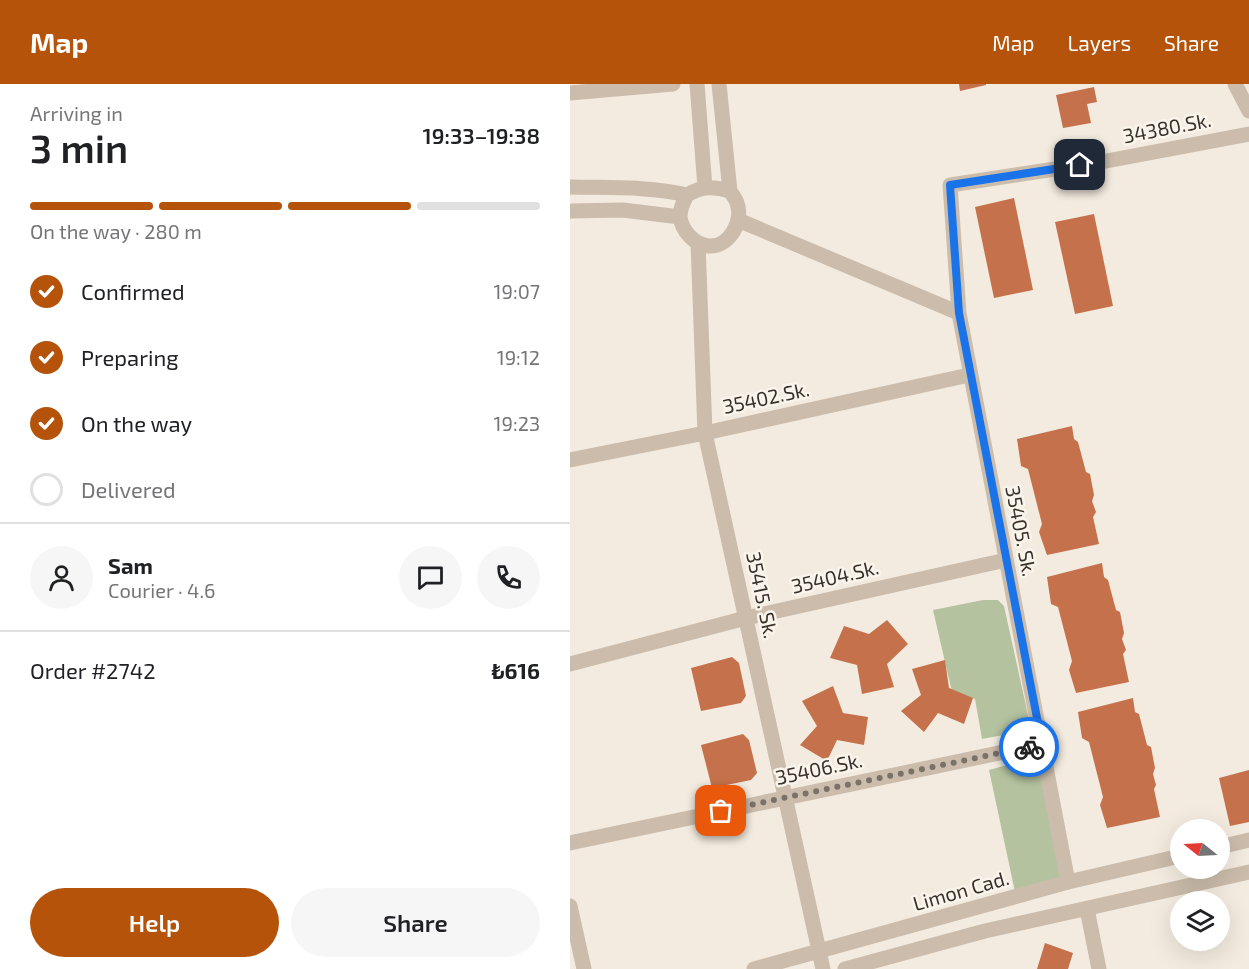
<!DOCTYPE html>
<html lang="en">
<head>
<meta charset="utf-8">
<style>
  :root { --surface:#fff; --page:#f6f6f6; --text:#202124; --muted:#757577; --line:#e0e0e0; --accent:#b45309 }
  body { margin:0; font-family:"Exo 2",sans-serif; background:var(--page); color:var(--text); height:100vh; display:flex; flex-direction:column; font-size:22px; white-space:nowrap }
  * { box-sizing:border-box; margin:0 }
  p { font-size:20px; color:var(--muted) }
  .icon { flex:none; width:33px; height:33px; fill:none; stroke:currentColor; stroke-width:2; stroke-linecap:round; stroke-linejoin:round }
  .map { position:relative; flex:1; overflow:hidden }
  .sheet { display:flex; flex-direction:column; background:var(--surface); width:570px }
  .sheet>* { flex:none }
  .needle { width:39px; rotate:288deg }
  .controls { position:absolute; left:600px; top:735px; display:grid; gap:12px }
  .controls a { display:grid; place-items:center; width:60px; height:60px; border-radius:50%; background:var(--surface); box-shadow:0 6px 24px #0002; font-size:30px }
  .pin { position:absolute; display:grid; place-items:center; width:51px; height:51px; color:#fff; margin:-26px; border-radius:12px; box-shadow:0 3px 9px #0006 }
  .courier { position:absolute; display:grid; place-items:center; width:60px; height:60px; margin:-30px; border:4px solid #1a73e8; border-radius:50%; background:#fff; color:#222; box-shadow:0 2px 8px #0007 }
  .summary em { font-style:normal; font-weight:600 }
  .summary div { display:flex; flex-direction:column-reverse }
  .summary { display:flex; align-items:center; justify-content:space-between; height:102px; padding:0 30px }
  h1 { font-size:39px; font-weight:600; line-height:45px }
  .bar { display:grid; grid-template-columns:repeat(4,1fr); gap:9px 6px; align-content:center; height:72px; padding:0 30px }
  .bar i { height:8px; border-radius:4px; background:var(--line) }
  .bar .active { background:var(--accent) }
  .bar p { grid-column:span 4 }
  .line { display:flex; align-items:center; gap:15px; padding:0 30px; border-top:2px solid var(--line) }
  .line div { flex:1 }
  .round { display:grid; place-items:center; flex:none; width:63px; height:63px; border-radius:32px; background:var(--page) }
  ol { padding:0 30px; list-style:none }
  li { display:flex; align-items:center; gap:18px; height:66px }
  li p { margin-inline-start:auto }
  li .icon { padding:6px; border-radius:50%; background:var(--accent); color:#fff; stroke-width:4 }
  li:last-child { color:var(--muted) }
  li i { width:33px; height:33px; border:3px solid var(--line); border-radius:50% }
  .cta { display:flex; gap:12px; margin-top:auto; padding:12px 30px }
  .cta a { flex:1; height:69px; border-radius:36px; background:var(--accent); color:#fff; font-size:24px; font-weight:600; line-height:69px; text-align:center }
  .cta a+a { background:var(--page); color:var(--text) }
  header { display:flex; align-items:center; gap:36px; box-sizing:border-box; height:84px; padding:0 30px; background:var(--accent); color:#fff }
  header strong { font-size:28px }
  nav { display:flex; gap:33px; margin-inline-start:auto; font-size:21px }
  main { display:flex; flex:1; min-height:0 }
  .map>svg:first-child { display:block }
</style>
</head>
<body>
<header>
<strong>Map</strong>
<nav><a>Map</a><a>Layers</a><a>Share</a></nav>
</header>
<main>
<section class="sheet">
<div class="summary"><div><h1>3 min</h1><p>Arriving in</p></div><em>19:33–19:38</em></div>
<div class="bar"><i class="active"></i><i class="active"></i><i class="active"></i><i></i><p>On the way · 280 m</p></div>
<ol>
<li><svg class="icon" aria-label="check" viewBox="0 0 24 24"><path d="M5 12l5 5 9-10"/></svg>Confirmed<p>19:07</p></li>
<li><svg class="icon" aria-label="check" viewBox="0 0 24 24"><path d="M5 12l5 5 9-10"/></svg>Preparing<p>19:12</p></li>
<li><svg class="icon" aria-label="check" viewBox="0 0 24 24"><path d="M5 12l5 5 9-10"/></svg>On the way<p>19:23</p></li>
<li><i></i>Delivered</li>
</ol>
<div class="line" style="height:108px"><a class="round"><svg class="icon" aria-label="person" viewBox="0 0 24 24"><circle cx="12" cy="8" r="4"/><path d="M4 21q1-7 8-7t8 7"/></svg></a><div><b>Sam</b><p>Courier · 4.6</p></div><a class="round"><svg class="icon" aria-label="chat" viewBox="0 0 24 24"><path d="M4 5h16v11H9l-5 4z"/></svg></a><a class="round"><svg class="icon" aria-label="phone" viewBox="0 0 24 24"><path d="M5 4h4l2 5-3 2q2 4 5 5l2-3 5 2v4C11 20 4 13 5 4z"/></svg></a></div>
<div class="line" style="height:78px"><div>Order #2742</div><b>₺616</b></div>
<div class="cta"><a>Help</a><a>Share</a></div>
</section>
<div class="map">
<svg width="679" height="885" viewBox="0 0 679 885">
  <rect width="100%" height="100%" fill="#f3ebdf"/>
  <!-- green -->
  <path fill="#b4c29f" d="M 413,516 L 428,516 L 434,522 L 460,640 L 455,647 L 412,655 L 405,615 L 382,608 L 363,526 Z
    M 463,674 L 472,680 L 491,795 L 445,808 L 419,686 Z"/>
  <!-- building -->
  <path fill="#c5714b" d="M 389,0 L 416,0 L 416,1 L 390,7 Z
    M 524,3 L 527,18 L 517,20 L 521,39 L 493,44 L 486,11 Z
    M 444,114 L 463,206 L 424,214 L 405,123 Z
    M 524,130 L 543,222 L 505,230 L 485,138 Z
    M 502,342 L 504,355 L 508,358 L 516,388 L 520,390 L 524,411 L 522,417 L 526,428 L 523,433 L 529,460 L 477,471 L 469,448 L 472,440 L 458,385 L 451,382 L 447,355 Z
    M 532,479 L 534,493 L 538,496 L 546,526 L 550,528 L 554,549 L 552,555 L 556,566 L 553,570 L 559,598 L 506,609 L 499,586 L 502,577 L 488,523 L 481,520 L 477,493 Z
    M 317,536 L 338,560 L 317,580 L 324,603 L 292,610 L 287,581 L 260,574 L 274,542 L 299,550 Z
    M 162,573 L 169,579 L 176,612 L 171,619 L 131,627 L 121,584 Z
    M 375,576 L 379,604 L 403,614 L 394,640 L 368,629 L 354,648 L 331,627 L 351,611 L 342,585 Z
    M 263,602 L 273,629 L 298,633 L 294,661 L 267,656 L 257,677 L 230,661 L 247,642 L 232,617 Z
    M 563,614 L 565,628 L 569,630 L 577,661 L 581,663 L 585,684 L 583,690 L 586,701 L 584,705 L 590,733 L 537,744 L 530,721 L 533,713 L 519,658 L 512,654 L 508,628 Z
    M 173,650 L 179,656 L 187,689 L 181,696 L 142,704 L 131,661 Z
    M 679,686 L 679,738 L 660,742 L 649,694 Z
    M 475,859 L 503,869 L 498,885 L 467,885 Z"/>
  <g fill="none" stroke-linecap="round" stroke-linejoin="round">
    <!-- minor -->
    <path stroke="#cbbcab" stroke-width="15" d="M 665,0 L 679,27
      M 0,9 L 103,0
      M 168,136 L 389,229
      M 128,159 L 135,349 L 253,885
      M 0,376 L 135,349 L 399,291
      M 0,580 L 176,534 L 436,476
      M 0,759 L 472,660
      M 498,798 L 389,229 L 380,101 L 531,78 L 679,50
      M 0,822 L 14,885
      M 517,825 L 529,885"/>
    <!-- tertiary -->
    <path stroke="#cbbcab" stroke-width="15" d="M 127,0 L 135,104
      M 0,103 C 38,104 79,102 117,111 C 132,102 143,102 160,107
      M 117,111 C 113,118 110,125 110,133 C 112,147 124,160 138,162 C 159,164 174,137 167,119 C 166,115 162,110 160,107 L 149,0
      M 0,127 L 53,126 L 110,133
      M 650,763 L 679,756
      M 184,885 L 498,798 L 610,772
      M 275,885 L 415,847 L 679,788"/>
  </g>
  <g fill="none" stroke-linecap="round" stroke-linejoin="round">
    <!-- done -->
    <path stroke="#7a7169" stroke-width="6" stroke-dasharray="0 10.8" d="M 151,727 L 459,663"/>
    <!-- route -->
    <path stroke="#1a73e8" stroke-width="8" d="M 459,663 L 472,660 L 389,229 L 380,101 L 510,81"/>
  </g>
  <g text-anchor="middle" stroke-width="5" stroke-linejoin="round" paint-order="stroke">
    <!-- street labels -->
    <g font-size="20" fill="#39302a" stroke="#faf5ec">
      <text transform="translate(597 44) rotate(-11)" y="7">34380.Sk.</text>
      <text transform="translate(196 314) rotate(-12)" y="7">35402.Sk.</text>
      <text transform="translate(451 447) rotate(79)" y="7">35405. Sk.</text>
      <text transform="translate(265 493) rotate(-13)" y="7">35404.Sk.</text>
      <text transform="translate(192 511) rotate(78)" y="7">35415. Sk.</text>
      <text transform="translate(249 685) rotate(-12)" y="7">35406.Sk.</text>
      <text transform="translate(391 807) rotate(-16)" y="7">Limon Cad.</text>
    </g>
  </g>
</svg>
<div class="controls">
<a><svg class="needle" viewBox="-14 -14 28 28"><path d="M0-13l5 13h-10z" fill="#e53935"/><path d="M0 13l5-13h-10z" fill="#757577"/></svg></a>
<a><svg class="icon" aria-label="layers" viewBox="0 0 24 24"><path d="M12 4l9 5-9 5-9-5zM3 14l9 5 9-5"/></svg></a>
</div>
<div class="pin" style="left:151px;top:727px;background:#ea580c"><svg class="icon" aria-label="bag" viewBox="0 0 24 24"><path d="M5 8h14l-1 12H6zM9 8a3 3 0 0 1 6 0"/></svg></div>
<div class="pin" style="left:510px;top:81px;background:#1f2937"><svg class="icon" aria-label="home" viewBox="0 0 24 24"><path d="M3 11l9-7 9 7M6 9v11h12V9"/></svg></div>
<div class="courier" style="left:459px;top:663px"><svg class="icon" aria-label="bike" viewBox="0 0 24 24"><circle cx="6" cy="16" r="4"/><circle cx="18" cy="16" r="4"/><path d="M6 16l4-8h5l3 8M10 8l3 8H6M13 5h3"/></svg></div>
</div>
</main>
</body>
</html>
